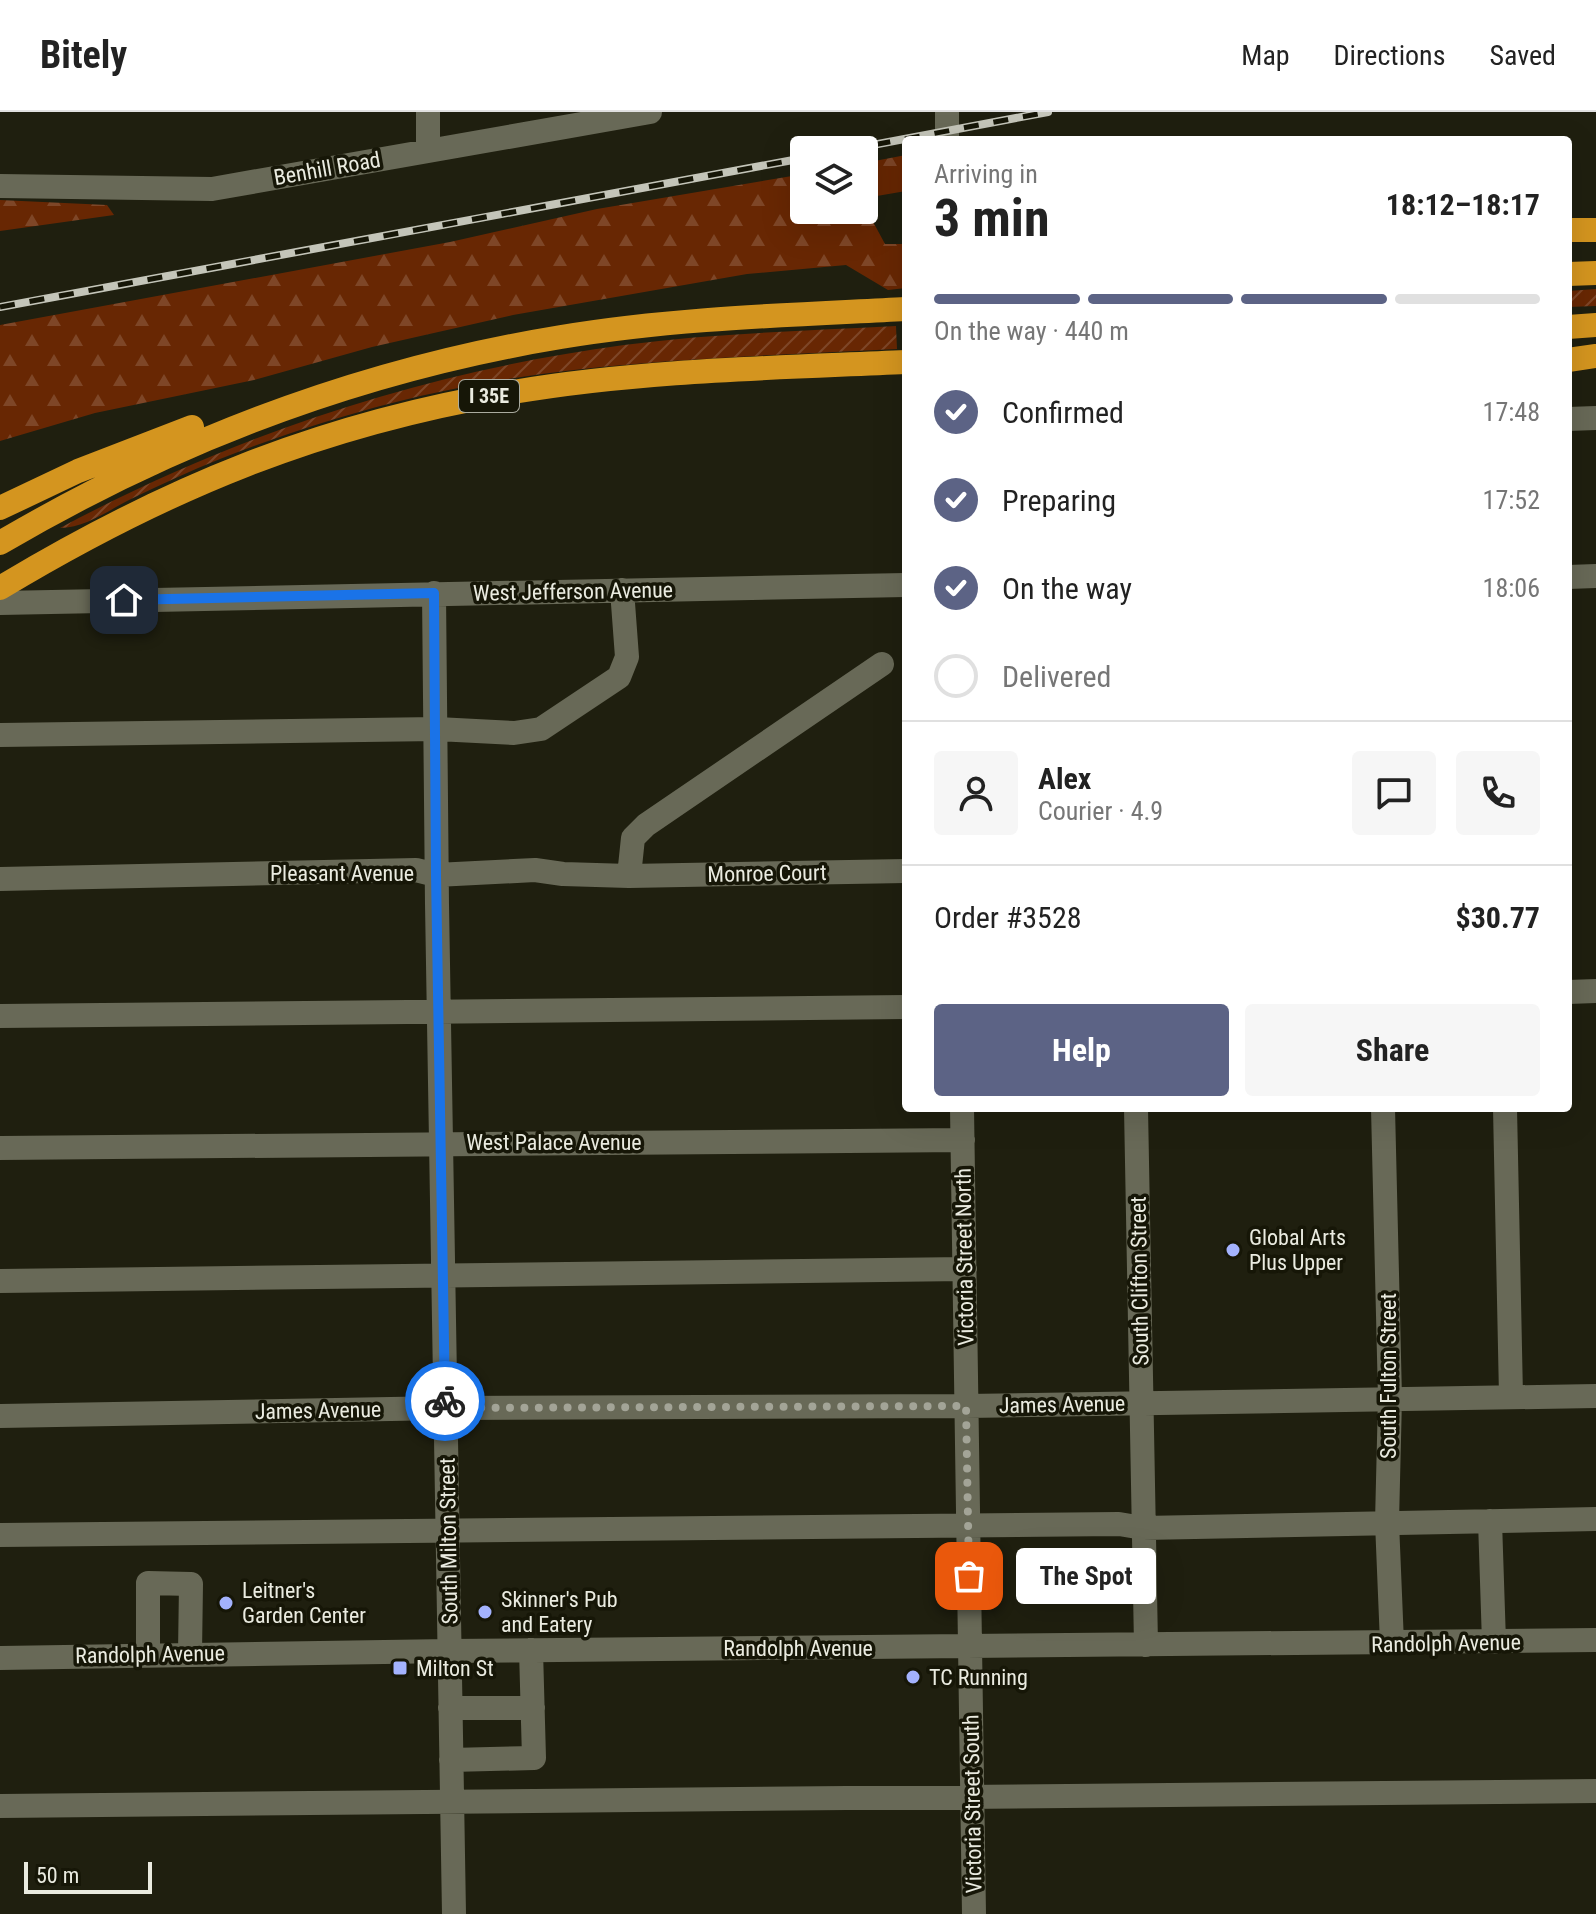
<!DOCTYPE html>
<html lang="en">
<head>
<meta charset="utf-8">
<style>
  :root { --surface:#fff; --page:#f6f6f6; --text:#222; --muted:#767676; --line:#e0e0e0; --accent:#5c6385 }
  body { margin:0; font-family:"Roboto Condensed",sans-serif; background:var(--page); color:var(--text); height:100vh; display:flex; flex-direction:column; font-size:30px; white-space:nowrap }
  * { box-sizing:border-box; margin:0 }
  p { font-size:26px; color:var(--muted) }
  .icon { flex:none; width:44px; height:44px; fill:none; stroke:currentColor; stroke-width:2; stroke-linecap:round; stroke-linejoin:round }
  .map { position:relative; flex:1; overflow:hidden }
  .side { position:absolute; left:902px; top:24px; width:670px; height:976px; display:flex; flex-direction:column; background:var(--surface); border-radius:8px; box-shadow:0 8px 32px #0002 }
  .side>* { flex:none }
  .fabs { position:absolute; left:790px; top:24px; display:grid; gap:16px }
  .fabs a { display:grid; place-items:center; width:88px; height:88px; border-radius:8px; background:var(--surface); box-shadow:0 8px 32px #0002; font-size:40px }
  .scale { position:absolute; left:24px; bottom:20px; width:128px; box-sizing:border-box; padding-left:8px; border:4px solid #eaebe0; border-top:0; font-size:22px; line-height:28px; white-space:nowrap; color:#eaebe0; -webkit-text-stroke:6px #161607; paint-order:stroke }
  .pin { position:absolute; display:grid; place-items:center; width:68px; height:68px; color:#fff; margin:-34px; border-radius:16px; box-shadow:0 4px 12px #0006 }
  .courier { position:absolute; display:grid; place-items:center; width:80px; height:80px; margin:-40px; border:6px solid #1a73e8; border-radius:50%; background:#fff; color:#222; box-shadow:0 2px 10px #0007 }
  .bubble { position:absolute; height:56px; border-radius:8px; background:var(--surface); box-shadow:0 8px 32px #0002; font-size:26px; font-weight:700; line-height:56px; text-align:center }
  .head em { font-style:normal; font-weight:700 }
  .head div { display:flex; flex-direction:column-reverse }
  .head { display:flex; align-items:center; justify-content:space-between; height:136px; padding:0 32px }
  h1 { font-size:52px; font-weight:700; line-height:60px }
  .bar { display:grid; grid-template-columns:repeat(4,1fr); gap:12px 8px; align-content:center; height:96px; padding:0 32px }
  .bar i { height:10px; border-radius:6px; background:var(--line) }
  .bar .active { background:var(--accent) }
  .bar p { grid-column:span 4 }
  .line { display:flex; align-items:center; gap:20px; padding:0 32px; border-top:2px solid var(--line) }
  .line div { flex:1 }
  .round { display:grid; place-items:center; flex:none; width:84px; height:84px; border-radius:8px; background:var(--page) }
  ol { padding:0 32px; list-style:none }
  li { display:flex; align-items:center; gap:24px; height:88px }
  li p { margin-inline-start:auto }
  li .icon { padding:8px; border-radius:50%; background:var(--accent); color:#fff; stroke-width:4 }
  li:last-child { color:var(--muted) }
  li i { width:44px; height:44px; border:4px solid var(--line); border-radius:50% }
  .primary-button { display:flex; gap:16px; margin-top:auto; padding:16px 32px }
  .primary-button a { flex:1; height:92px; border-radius:8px; background:var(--accent); color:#fff; font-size:32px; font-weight:700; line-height:92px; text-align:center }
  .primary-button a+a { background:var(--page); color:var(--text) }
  header { display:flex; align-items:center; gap:48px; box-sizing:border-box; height:112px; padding:0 40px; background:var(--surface); border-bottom:2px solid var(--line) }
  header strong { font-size:38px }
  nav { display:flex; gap:44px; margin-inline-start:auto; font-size:28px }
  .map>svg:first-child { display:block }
</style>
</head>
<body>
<header>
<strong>Bitely</strong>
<nav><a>Map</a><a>Directions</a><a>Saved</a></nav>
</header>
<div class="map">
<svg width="1596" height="1802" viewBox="0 0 1596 1802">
  <defs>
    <pattern id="forest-firs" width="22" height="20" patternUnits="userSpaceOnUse" patternTransform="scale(2)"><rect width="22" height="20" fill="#682703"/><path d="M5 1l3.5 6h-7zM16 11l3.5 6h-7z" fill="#7e4627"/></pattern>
    <pattern id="garden-furrows" width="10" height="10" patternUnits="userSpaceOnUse" patternTransform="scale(2)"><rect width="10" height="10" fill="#682703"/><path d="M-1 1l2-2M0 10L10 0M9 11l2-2" fill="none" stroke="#7e4627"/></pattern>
  </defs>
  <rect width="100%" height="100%" fill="#1f1f0f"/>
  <!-- forest -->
  <path fill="url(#forest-firs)" d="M 906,43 L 906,79 L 871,85 L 871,106 L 885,132 L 906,132 L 906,176 L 888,178 L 846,153 L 747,162 L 513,203 L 372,235 L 254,268 L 95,301 L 0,329 L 0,213 L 450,130 L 597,97 L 804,62 L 804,98 L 864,98 L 864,51 Z
    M 0,88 L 107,93 L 114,103 L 0,119 Z"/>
  <!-- garden -->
  <path fill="url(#garden-furrows)" d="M 1596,177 L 1596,194 L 1568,195 L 1568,179 Z
    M 896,214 L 897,237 C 728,246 557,248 392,291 C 334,306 276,325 220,347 C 190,359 160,373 131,387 C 109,398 85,416 60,416 C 238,321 424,260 624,233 C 714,221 806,219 896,214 Z"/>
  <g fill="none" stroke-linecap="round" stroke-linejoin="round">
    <!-- minor -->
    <path stroke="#686957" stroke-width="24" d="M 428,0 L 428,37
      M 947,0 L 947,28
      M 0,74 L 212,77 L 650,0
      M 1568,307 L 1596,306
      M 1568,465 L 1596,464
      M 434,481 L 437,792 L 454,1802
      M 0,491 L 906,473
      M 0,623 L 437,617 L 514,621 L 541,617 L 619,565 L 627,545 L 622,478
      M 629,764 L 633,726 L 646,713 L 882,552
      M 0,767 L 416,758 L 436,763 L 535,758 L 563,762 L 629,764 L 906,759
      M 1568,880 L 1596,879
      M 0,904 L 906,895
      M 962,996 L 974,1802
      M 1136,996 L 1146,1533
      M 1383,996 L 1390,1286 L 1387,1410 L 1392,1531
      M 1505,996 L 1511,1284
      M 0,1036 L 963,1028
      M 0,1169 L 965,1157
      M 0,1304 L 445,1296 L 966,1294 L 1596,1284
      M 1490,1409 L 1494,1530
      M 0,1423 L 1119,1412 L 1143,1416 L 1596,1407
      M 148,1542 L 148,1471 L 191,1472 L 190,1541
      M 0,1546 L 449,1539 L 1596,1528
      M 450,1596 L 533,1596
      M 451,1648 L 534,1646 L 531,1538
      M 0,1694 L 1596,1679"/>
    <!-- highway -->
    <path stroke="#d4951f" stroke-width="24" d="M 1568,118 L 1596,118
      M 1568,162 L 1596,161
      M 1568,215 L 1596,213
      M 1568,248 L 1596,244
      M 0,396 L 78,359 L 192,315
      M 0,431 C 175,328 360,258 561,225 C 675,206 791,203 906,197
      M 0,476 C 166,376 321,312 513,280 C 642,258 775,256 906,250"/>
    <defs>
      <path id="rail" d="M 846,38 L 1048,0
        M 0,195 L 804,46"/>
    </defs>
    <!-- rail casing -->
    <use href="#rail" stroke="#c4c5b9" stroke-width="8"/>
    <!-- rail -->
    <use href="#rail" stroke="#161607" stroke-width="5" stroke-dasharray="15" stroke-linecap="butt"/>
  </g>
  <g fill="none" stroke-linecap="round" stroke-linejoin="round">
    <!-- done -->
    <path stroke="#a3a497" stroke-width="8" stroke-dasharray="0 14.4" d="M 445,1289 L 445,1296 L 966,1294 L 969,1464"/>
    <!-- route -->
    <path stroke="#1a73e8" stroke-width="10" d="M 124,488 L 434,481 L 436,763 L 445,1289"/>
  </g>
  <!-- markers -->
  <g fill="#a3b2fd" stroke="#161607" stroke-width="3">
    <circle cx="1233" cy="1138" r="8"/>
    <circle cx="226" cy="1491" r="8"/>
    <circle cx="485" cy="1500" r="8"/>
    <rect x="392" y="1548" width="16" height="16" rx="4"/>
    <circle cx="913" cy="1565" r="8"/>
  </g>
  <g text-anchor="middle" stroke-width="7" stroke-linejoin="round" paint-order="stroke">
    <!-- shield labels -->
    <rect fill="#161607" stroke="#aaab9f" stroke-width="2" x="459" y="268" width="60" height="32" rx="6"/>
    <g font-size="20" font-weight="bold" fill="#eaebe0">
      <text x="489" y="291">I 35E</text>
    </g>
    <!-- street labels -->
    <g font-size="22" fill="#eaebe0" stroke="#161607">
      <text transform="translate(327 56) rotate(-10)" y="8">Benhill Road</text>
      <text transform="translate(573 479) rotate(-1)" y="8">West Jefferson Avenue</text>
      <text x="342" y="769">Pleasant Avenue</text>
      <text transform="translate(767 761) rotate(-1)" y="8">Monroe Court</text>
      <text x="554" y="1038">West Palace Avenue</text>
      <text transform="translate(964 1145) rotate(-91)" y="8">Victoria Street North</text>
      <text transform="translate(1139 1169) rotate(-91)" y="8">South Clifton Street</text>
      <text transform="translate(1388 1264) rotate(-90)" y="8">South Fulton Street</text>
      <text transform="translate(1062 1292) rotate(-1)" y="8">James Avenue</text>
      <text transform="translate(318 1298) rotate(-1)" y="8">James Avenue</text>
      <text transform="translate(448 1429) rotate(-91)" y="8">South Milton Street</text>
      <text transform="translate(1446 1531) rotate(-1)" y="8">Randolph Avenue</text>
      <text x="798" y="1544">Randolph Avenue</text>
      <text transform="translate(150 1542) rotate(-1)" y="8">Randolph Avenue</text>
      <text transform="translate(972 1692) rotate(-91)" y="8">Victoria Street South</text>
    </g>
    <!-- poi labels -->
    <g font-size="22" fill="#eaebe0" stroke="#161607" text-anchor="start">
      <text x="1249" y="1133">Global Arts<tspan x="1249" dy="25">Plus Upper</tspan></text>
      <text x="242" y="1486">Leitner's<tspan x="242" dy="25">Garden Center</tspan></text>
      <text x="501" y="1495">Skinner's Pub<tspan x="501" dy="25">and Eatery</tspan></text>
      <text x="416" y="1564">Milton St</text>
      <text x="929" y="1573">TC Running</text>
    </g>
  </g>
</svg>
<div class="fabs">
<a><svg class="icon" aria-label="layers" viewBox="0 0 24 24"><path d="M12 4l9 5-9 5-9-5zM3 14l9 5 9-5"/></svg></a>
</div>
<div class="scale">50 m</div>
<div class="pin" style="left:969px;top:1464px;background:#ea580c"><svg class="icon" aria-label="bag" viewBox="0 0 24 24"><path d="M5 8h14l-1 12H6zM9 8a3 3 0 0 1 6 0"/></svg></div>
<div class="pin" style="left:124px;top:488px;background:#1f2937"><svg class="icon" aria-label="home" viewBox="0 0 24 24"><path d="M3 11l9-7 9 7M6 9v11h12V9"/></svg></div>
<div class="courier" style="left:445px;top:1289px"><svg class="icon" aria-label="bike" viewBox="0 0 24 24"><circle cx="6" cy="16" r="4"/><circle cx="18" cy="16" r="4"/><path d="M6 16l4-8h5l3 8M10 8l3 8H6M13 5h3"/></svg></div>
<div class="bubble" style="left:1016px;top:1436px;width:140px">The Spot</div>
<section class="side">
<div class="head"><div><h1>3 min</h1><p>Arriving in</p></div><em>18:12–18:17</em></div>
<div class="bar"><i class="active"></i><i class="active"></i><i class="active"></i><i></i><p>On the way · 440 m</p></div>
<ol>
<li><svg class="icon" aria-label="check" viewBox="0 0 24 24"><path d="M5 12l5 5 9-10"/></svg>Confirmed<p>17:48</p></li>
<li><svg class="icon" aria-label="check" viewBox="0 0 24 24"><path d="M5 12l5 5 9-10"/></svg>Preparing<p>17:52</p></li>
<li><svg class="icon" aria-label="check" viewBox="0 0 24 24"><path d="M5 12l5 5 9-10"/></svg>On the way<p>18:06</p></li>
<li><i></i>Delivered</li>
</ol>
<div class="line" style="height:144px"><a class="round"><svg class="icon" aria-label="person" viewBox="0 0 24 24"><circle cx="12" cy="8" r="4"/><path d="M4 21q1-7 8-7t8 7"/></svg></a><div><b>Alex</b><p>Courier · 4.9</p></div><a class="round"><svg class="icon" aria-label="chat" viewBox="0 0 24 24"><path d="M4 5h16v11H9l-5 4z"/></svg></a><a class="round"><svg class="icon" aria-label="phone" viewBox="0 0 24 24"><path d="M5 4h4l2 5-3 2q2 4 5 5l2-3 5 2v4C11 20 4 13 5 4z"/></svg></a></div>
<div class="line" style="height:104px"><div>Order #3528</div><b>$30.77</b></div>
<div class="primary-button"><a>Help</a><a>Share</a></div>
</section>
</div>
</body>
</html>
